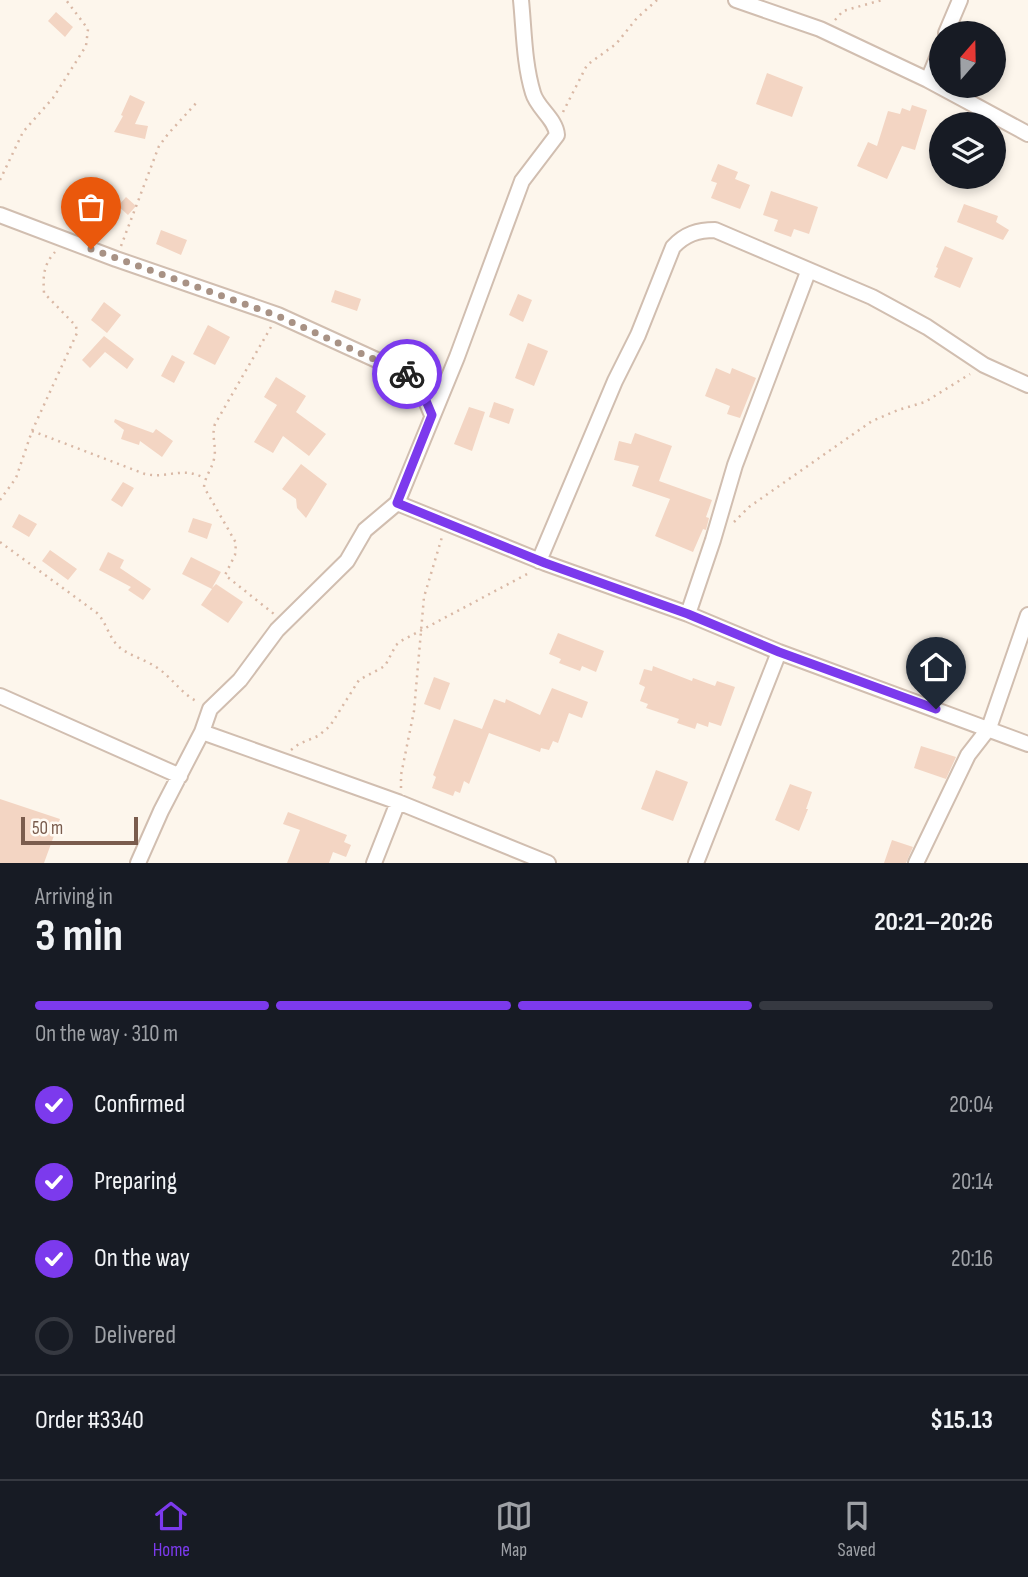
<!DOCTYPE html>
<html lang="en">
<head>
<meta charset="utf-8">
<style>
  :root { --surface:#171b24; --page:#242831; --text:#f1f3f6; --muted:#9ea1a6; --line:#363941; --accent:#7c3aed }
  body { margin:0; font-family:"Sofia Sans Condensed",sans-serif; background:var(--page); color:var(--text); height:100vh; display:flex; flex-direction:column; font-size:26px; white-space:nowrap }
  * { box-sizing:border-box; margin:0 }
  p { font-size:23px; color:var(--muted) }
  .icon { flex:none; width:38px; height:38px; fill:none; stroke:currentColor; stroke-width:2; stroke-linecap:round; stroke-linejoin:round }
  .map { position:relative; height:863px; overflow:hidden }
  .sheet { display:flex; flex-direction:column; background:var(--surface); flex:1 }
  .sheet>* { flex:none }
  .needle { width:46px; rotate:20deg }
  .tools { position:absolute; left:929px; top:21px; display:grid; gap:14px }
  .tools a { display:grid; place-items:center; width:77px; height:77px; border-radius:50%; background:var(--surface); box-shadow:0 4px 10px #0003; font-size:35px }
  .scale { position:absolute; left:21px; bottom:18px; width:117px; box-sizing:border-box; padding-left:7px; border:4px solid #7a5c4d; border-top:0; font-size:19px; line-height:24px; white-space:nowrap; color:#7a5c4d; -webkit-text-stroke:5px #fffaf3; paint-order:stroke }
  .pin { position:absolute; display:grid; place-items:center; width:60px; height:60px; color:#fff; margin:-72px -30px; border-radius:50% 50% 50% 0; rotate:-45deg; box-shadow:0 0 7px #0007 }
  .pin .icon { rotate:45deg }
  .courier { position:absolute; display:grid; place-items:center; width:70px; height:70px; margin:-35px; border:5px solid #7c3aed; border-radius:50%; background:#fff; color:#222; box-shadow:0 2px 9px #0007 }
  .summary em { font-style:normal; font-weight:700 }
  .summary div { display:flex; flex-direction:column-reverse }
  .summary { display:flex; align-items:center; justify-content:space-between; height:119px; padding:0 35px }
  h1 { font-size:46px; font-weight:700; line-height:52px }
  .bar { display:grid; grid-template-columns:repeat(4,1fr); gap:10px 7px; align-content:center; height:84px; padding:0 35px }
  .bar i { height:9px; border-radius:5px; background:var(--line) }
  .bar .current { background:var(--accent) }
  .bar p { grid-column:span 4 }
  .line { display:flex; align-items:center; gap:18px; padding:0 35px; border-top:2px solid var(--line) }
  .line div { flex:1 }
  ol { padding:0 35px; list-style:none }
  li { display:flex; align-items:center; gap:21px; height:77px }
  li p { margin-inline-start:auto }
  li .icon { padding:7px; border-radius:50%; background:var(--accent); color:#fff; stroke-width:4 }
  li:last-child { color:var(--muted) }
  li i { width:38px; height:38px; border:4px solid var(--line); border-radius:50% }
  .menu { display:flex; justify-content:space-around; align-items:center; height:98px; border-top:2px solid var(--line); background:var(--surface); font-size:19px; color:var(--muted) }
  .menu a { display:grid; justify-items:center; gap:4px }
  .menu .current { color:var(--accent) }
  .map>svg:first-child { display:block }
</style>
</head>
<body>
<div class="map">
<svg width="1028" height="863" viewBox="0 0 1028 863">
  <rect width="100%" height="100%" fill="#fdf6ec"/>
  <!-- building -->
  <path fill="#f3d5c3" d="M 56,12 L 73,27 L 65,37 L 48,21 Z
    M 767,73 L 803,87 L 792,117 L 756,104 Z
    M 130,95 L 145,102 L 135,124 L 148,126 L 145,139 L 114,132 L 123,116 L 121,115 Z
    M 912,105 L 927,110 L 915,150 L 902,146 L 887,179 L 857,166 L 868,142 L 877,146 L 888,111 L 900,114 L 902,108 L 910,111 Z
    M 718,164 L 738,172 L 735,179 L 750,185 L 740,209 L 711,198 L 717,183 L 711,181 Z
    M 771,191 L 818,207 L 809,234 L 794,229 L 791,237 L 774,231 L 778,220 L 763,215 Z
    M 126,197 L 136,206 L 128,215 L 118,206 Z
    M 964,204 L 998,216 L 996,222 L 1009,230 L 1003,240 L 957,222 Z
    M 161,230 L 187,240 L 181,255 L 156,244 Z
    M 945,246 L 973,258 L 960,288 L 934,277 L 938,268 L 936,267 Z
    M 335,290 L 361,299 L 357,311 L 331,302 Z
    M 518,294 L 532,300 L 523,322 L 509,315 Z
    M 104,302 L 121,315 L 107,333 L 91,320 Z
    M 208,325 L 230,337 L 215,365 L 193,354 Z
    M 104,336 L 134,359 L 127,369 L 105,352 L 90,368 L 82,360 Z
    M 528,343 L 548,351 L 534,386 L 515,378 Z
    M 172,355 L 185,362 L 174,383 L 161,376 Z
    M 716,368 L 730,374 L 732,368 L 756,378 L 740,418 L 727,414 L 730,406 L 705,396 Z
    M 276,377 L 306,396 L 296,412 L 326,434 L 309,456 L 283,436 L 273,453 L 254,442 L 277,405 L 264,397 Z
    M 494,402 L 514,409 L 509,424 L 489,417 Z
    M 469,407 L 485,412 L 472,451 L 454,444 Z
    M 115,419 L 153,433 L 156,429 L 173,441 L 162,457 L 140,441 L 139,445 L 121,439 L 124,430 L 114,422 Z
    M 635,433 L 672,446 L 659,481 L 712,500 L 706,517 L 709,518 L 706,530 L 703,529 L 693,552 L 655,536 L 670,499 L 632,486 L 639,466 L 614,460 L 619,441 L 631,444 Z
    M 301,464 L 327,484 L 306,518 L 297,508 L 296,499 L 282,489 Z
    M 123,482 L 134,488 L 122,507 L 111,500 Z
    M 19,514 L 37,524 L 29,537 L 12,527 Z
    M 193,518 L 212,524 L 207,539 L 188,532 Z
    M 50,550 L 77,569 L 68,580 L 42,561 Z
    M 108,552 L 124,560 L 120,568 L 151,589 L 143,600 L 128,590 L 131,587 L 99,570 Z
    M 191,557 L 221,572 L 212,588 L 216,584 L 243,602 L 228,623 L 201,605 L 212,589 L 182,574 Z
    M 558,633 L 604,651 L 596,672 L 582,666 L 580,671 L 559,663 L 561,659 L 549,654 Z
    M 653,666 L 692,681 L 693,678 L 715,686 L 717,681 L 735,687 L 721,726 L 709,722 L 708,727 L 697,723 L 695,729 L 677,723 L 679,719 L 646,708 L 648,704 L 640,701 L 645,687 L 639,684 L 644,669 L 652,671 Z
    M 434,677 L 450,683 L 440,710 L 424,704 Z
    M 552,688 L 588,702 L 582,718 L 569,713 L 558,743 L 553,741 L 549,750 L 541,748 L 540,752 L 489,733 L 469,784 L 464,781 L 460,793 L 455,791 L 453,796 L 432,788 L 436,777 L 433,775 L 454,719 L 482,729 L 494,699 L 505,703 L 506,699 L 540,715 Z
    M 921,746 L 956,757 L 946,779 L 914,768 Z
    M 656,770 L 688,782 L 673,821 L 641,809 Z
    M 790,784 L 812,792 L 806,809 L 808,809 L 799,831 L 775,820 Z
    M 0,799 L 60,819 L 44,863 L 0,863 Z
    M 288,812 L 347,835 L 344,842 L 351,845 L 346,857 L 333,852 L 329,863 L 287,863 L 300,830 L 283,824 Z
    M 892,840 L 913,847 L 906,863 L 884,863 Z"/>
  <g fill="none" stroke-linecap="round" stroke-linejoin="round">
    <defs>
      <path id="minor" d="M 736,0 L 820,29 L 928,80
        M 946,33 L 960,0
        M 942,46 L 928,80 L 1028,134
        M 0,215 L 116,259 L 278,315 L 403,372 L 419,384 L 432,415
        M 397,503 L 545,563 L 688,614 L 779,652 L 1028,744
        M 539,561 L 615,381 L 638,335 L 673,247 C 685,234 698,230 715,230 L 872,297 L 927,327 L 984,365 L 1028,385
        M 688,614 L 713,540 L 735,465 L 808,272
        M 0,696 L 180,776
        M 202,732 L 398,802 L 548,863
        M 138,863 L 161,811 L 202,732 L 210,709 L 240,680 L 277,630 L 347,561 L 365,530 L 397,503 L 457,357 L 522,181 L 557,135 C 556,119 537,108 533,93 C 524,64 524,30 521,0
        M 374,863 L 398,802
        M 696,863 L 779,652
        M 916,863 L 968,755 L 989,728 L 1028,615"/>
    </defs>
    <!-- minor casing -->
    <use href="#minor" stroke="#d1beb0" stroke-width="18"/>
    <!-- path -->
    <path stroke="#d9b8a5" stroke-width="2.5" stroke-dasharray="2 5" stroke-linecap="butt" d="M 835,20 L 843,11 L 882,0
      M 563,112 L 587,65 L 616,44 L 637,18 L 657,0
      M 0,180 L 23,132 L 53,98 L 86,46 L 88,29 L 66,0
      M 121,246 L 159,146 L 168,134 L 198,101
      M 271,327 L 215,424 C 211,436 217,447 214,459 C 212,469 205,476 204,487 L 236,543 L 235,555 L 225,575 L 274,614
      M 32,431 L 145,474 C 167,479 183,466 204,478
      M 0,500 L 16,478 L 32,431 L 77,333 L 76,326 L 44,293 C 43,277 43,265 55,252
      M 734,522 L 749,507 L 872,421 L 898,410 L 925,402 L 970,374
      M 0,542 L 97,613 C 106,622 108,635 117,645 C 127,655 144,659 156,667 C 172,677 180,693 198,702
      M 291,750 L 299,744 L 318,736 L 330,726 L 359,680 L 385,666 L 396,645 L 401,641 L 529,573
      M 401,788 L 401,775 L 414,711 L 424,597 L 442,537"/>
    <!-- minor -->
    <use href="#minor" stroke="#fff" stroke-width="14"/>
  </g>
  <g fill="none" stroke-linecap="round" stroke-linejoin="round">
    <!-- done -->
    <path stroke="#a89285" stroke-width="7" stroke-dasharray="0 12.6" d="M 91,249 L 278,316 L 407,374"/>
    <!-- route -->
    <path stroke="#7c3aed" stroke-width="9" d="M 407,374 L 419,384 L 432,415 L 397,503 L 545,563 L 688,614 L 779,652 L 936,709"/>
  </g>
</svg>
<div class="tools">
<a><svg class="needle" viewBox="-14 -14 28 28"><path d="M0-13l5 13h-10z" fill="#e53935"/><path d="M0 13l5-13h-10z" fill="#9ea1a6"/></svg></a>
<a><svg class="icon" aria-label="layers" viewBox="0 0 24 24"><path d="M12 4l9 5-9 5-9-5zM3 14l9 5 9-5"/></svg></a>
</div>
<div class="scale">50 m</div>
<div class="pin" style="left:91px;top:249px;background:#ea580c"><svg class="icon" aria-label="bag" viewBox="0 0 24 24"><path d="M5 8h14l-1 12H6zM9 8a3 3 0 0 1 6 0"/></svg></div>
<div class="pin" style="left:936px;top:709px;background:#1f2937"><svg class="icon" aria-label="home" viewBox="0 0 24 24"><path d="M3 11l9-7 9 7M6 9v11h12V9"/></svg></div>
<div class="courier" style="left:407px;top:374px"><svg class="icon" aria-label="bike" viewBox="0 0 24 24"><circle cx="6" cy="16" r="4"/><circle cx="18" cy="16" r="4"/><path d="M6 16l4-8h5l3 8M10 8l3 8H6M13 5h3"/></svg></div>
</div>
<section class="sheet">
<div class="summary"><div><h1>3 min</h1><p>Arriving in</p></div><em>20:21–20:26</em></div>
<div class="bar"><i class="current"></i><i class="current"></i><i class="current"></i><i></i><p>On the way · 310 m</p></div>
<ol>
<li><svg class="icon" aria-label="check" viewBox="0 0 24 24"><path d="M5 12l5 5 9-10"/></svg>Confirmed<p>20:04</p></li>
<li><svg class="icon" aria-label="check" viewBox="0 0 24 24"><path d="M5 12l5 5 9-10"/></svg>Preparing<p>20:14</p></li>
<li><svg class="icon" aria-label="check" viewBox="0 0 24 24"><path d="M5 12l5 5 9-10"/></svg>On the way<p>20:16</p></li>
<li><i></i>Delivered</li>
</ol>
<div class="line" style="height:91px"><div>Order #3340</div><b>$15.13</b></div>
</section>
<nav class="menu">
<a class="current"><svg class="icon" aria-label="home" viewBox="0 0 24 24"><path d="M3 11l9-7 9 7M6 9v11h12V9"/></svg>Home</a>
<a><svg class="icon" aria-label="map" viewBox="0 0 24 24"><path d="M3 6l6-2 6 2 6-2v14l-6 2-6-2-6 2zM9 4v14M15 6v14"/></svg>Map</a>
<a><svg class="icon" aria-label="saved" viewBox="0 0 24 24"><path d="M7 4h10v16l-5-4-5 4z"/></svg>Saved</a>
</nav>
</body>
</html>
